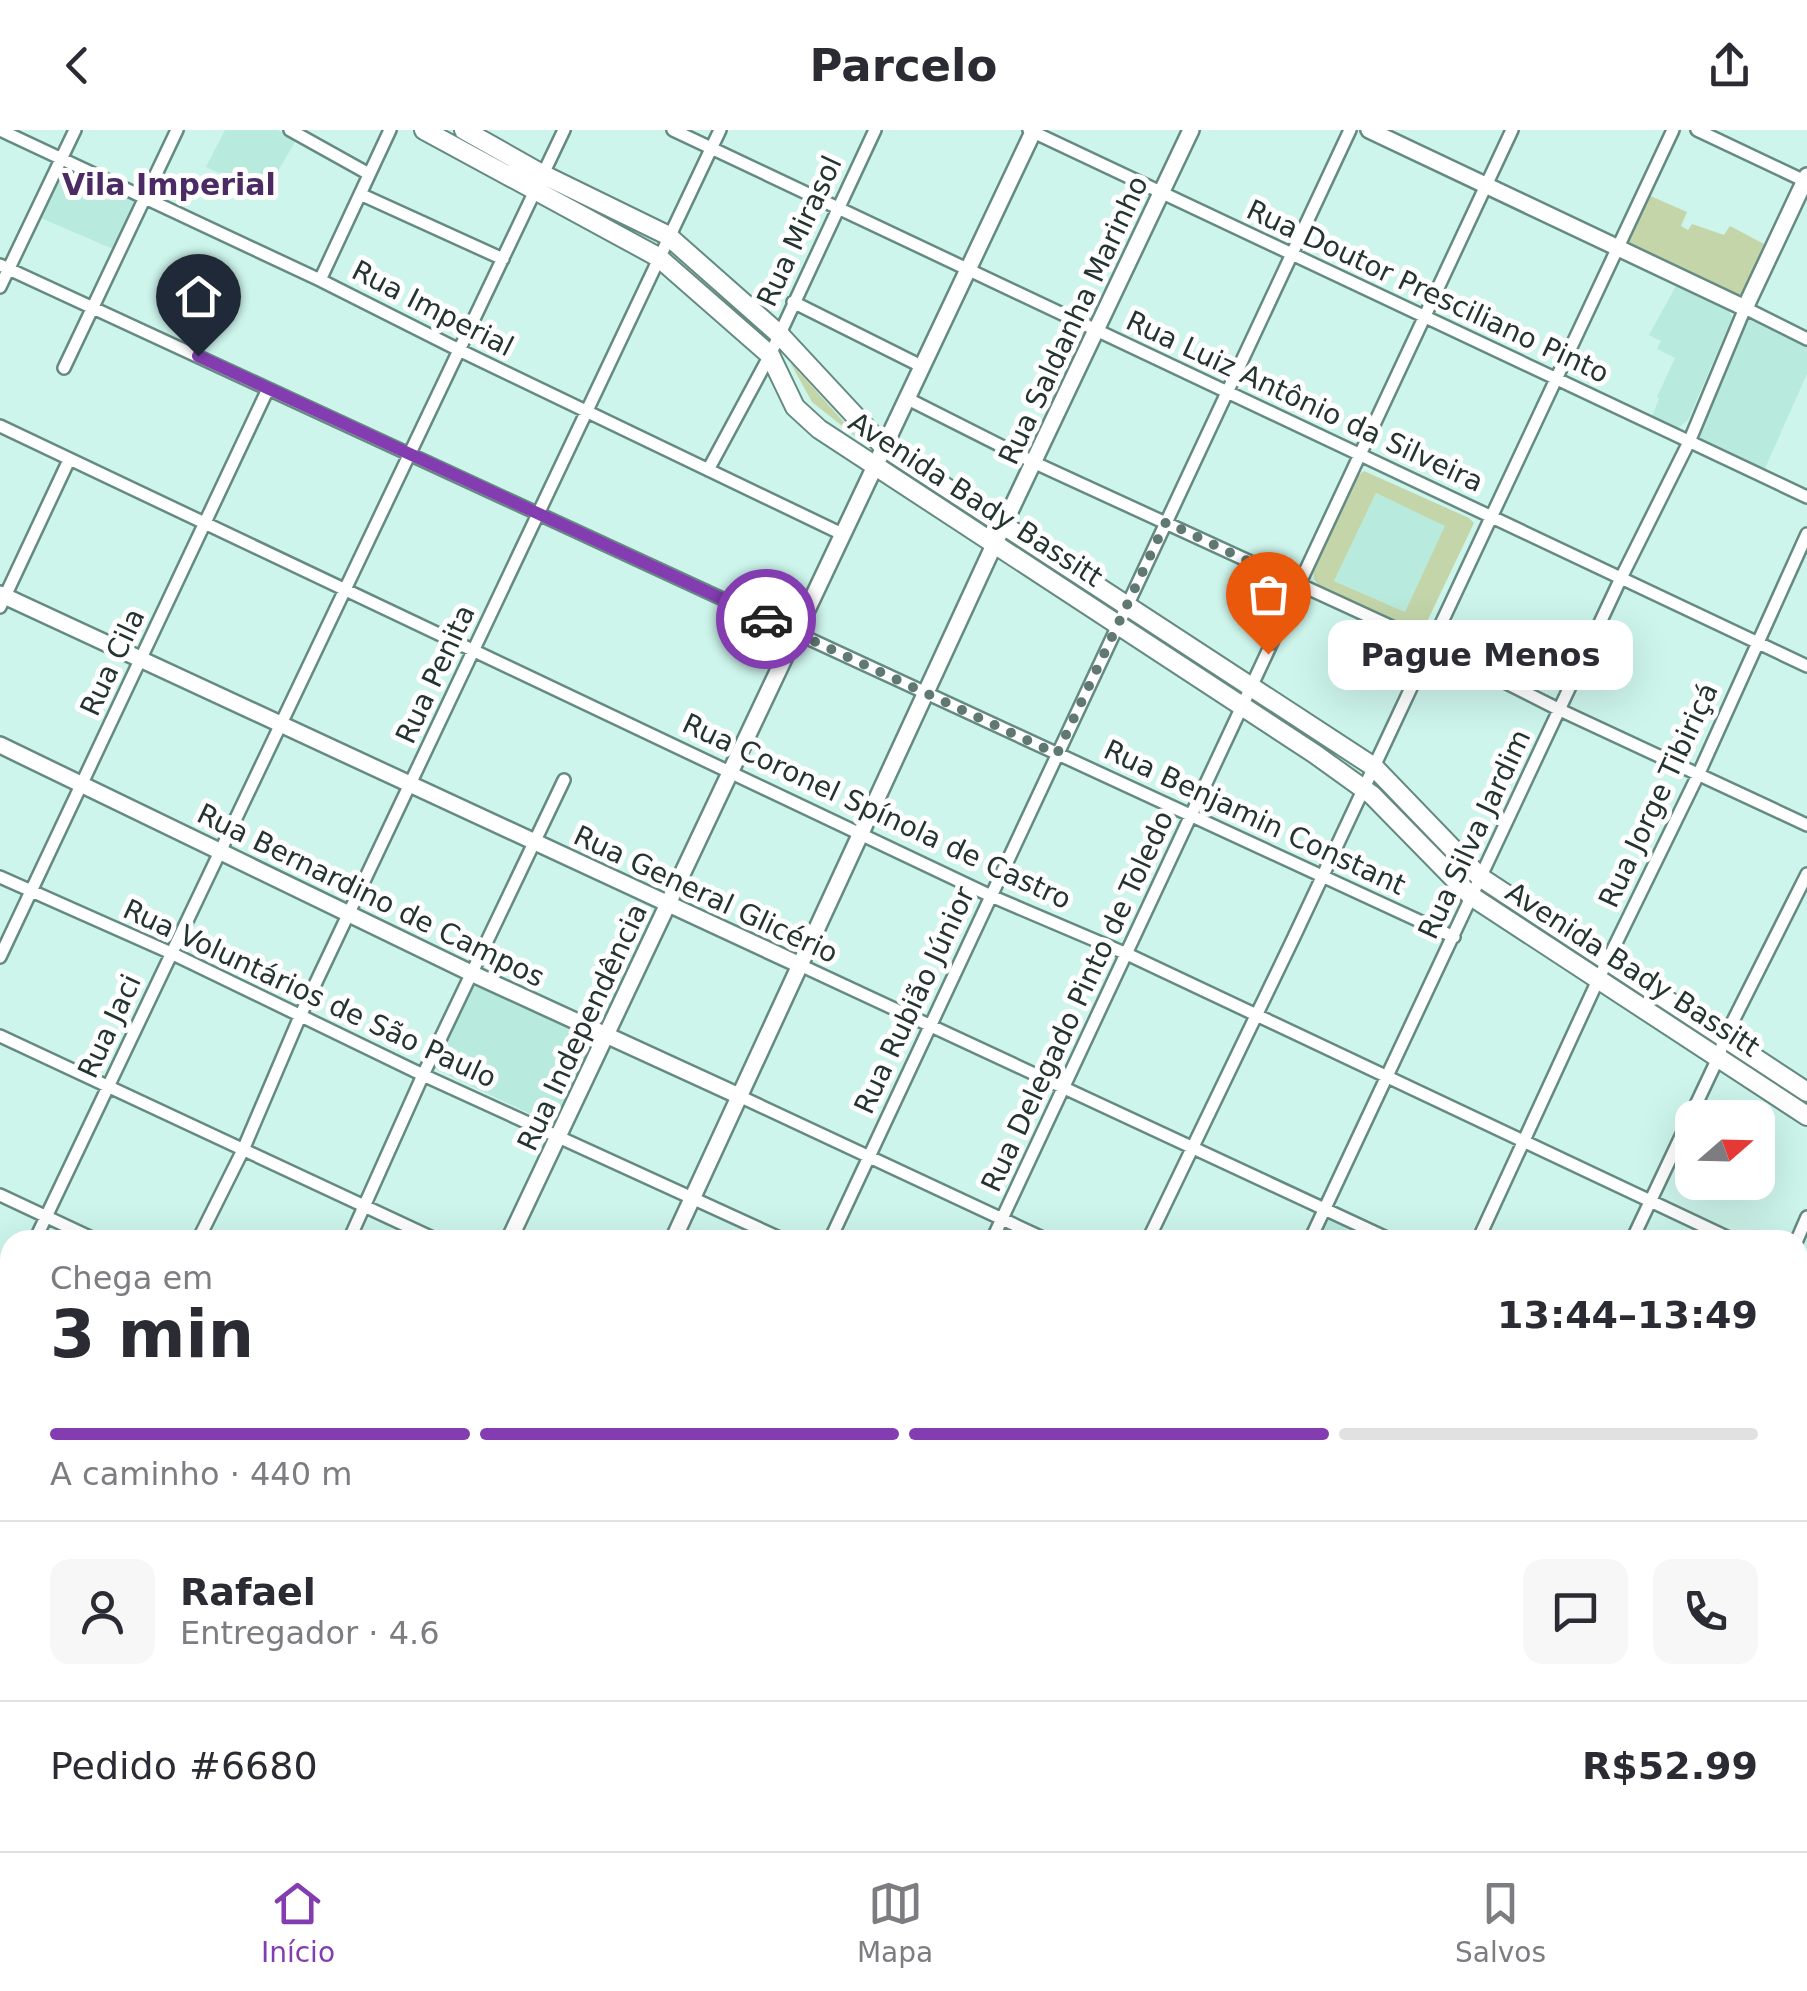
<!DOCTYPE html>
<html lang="pt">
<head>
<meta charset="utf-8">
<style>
  :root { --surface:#fff; --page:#f7f7f7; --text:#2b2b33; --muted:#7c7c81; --line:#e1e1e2; --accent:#833db1 }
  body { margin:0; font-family:"DejaVu Sans",sans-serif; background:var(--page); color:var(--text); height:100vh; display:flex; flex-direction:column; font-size:38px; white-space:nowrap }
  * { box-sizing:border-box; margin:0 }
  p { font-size:32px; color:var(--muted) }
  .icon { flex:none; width:55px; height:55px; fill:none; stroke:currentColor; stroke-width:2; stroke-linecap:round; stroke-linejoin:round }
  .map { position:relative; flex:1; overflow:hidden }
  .side { position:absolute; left:0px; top:1100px; width:1808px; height:622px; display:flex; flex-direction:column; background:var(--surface); border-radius:30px 30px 0 0; box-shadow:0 10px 40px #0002 }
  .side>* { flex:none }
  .needle { width:65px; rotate:70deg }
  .buttons { position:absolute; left:1675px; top:970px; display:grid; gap:20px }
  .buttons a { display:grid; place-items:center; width:100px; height:100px; border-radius:20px; background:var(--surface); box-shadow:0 10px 40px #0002; font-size:50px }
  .pin { position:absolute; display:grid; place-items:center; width:85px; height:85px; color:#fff; margin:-102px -42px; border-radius:50% 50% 50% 0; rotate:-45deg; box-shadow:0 0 10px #0007 }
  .pin .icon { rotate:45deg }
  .courier { position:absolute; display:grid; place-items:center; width:100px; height:100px; margin:-50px; border:8px solid #833db1; border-radius:50%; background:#fff; color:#222; box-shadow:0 2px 12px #0007 }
  .bubble { position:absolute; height:70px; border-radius:20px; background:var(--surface); box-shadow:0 10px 40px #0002; font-size:32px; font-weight:700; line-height:70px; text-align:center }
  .summary em { font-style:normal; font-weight:700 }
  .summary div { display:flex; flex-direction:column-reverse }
  .summary { display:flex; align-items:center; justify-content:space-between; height:170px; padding:0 50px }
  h1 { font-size:65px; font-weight:700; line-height:75px }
  .bar { display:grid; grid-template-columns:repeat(4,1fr); gap:15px 10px; align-content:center; height:120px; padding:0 50px }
  .bar i { height:12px; border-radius:8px; background:var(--line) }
  .bar .current { background:var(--accent) }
  .bar p { grid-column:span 4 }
  .line { display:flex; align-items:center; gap:25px; padding:0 50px; border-top:2px solid var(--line) }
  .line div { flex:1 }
  .round { display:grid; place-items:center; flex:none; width:105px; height:105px; border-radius:20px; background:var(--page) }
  header { display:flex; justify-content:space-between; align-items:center; height:130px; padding:0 50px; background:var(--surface); font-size:45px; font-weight:700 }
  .tabs { display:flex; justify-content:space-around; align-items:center; height:140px; border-top:2px solid var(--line); background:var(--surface); font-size:28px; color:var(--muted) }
  .tabs a { display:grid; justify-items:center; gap:5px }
  .tabs .current { color:var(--accent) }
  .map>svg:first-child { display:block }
</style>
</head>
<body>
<header><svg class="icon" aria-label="back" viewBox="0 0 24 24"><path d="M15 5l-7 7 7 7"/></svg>Parcelo<svg class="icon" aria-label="share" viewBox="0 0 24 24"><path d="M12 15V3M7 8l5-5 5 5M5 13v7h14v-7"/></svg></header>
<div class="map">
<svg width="1807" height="1721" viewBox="0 0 1807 1721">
  <rect width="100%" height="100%" fill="#cdf5eb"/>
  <!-- built -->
  <path fill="#b9eade" d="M 225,0 L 278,0 L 296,10 L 265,64 L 206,37 Z
    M 66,37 L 139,72 L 115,120 L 41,88 Z
    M 1676,156 L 1729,181 L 1732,188 L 1688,290 L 1677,299 L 1652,286 L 1659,269 L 1657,267 L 1675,228 L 1657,219 L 1661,211 L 1649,205 Z
    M 1748,183 L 1807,212 L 1807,244 L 1763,343 L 1693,310 Z
    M 1376,363 L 1446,396 L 1405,482 L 1334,451 Z
    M 474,853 L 596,909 L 556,996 L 433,938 Z
    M 1326,1083 L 1384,1110 L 1314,1110 Z
    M 1798,1301 L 1807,1306 L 1807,1429 L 1798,1449 Z"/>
  <!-- green -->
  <path fill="#c3d5a9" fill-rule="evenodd" d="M 1646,64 L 1687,82 L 1681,96 L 1688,100 L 1692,94 L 1724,105 L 1730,96 L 1764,114 L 1742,164 L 1732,165 L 1625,114 Z
    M 790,232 L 860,310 L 812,272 Z
    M 1364,341 L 1469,388 L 1474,393 L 1422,502 L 1320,457 L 1314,449 L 1313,441 L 1357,347 ZM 1376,363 L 1445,396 L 1405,482 L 1334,451 Z"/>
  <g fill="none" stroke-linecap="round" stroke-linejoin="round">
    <defs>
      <path id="street" d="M 0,0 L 320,150 L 461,221 L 842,404
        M 290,0 L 369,44
        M 673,0 L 1807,536
        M 1029,0 L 1807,367
        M 1697,0 L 1807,52
        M 360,64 L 503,129
        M 0,135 L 1454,807
        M 320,150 L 390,0
        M 0,157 L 75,0
        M 793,172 L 923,237
        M 64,238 L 177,0
        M 908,269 L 1033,332 L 1429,514 L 1560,580 L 1807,695
        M 0,296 L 991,766 L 1127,824 L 1733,1110
        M 708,340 L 770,225 L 875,0
        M 0,477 L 69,330
        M 0,747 L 171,823 L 423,945 L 784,1110
        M 0,827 L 268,259
        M 800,835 L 1391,1110
        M 0,906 L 437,1110
        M 739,966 L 1047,1110
        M 0,1065 L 96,1110
        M 35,1110 L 564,0
        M 198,1110 L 243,1020 L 301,884 L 720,0
        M 349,1110 L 423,945 L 564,650
        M 830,1110 L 1350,0
        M 992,1110 L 1512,0
        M 1148,1110 L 1294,807 L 1673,0
        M 1310,1110 L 1621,448 L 1689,312 L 1745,178 L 1807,209
        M 1478,1110 L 1598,850 L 1699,643 L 1807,404
        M 1632,1110 L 1718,928 L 1725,907 L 1807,744
        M 1797,1110 L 1807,1087
        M 1798,1140 L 1807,1145
        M 0,1183 L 10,1162
        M 0,1225 L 10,1230
        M 1798,1299 L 1807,1303
        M 0,1449 L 9,1426
        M 1798,1582 L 1807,1586
        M 0,1623 L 10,1627
        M 194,1712 L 213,1721
        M 464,1712 L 482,1721
        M 734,1712 L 752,1721
        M 1394,1712 L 1411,1721
        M 1729,1712 L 1747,1721
        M 18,1721 L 22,1712
        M 136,1721 L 140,1712
        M 251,1721 L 254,1712
        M 544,1721 L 548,1712
        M 705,1721 L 709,1712
        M 865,1721 L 869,1712
        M 1191,1721 L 1195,1712
        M 1350,1721 L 1354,1712
        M 1511,1721 L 1515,1712"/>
      <path id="secondary" d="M 1369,0 L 1745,178 L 1807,46
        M 0,464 L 800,835
        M 0,615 L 473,844 L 739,966
        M 509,1110 L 1034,0
        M 673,1110 L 994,415 L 1191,0
        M 1798,1453 L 1807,1432
        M 220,1721 L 224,1712
        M 388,1721 L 392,1712
        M 1672,1721 L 1676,1712"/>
      <path id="primary" d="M 424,0 L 658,127 L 770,225 L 795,277 L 819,299 L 1315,624 L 1372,665 L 1471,766 L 1807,986
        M 464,0 L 542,44 L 667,105 L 779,204 L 884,317 L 1374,637 L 1480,747 L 1807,962
        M 0,1403 L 10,1404
        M 0,1425 L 10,1426
        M 963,1712 L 978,1721
        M 1010,1712 L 1023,1721"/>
    </defs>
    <!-- street casing -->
    <use href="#street" stroke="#658a82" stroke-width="16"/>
    <!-- secondary casing -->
    <use href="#secondary" stroke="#658a82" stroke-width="20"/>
    <!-- primary casing -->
    <use href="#primary" stroke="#658a82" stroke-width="22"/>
    <!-- street -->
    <use href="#street" stroke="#fff" stroke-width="11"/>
    <!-- secondary -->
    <use href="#secondary" stroke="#fff" stroke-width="15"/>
    <!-- primary -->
    <use href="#primary" stroke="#fff" stroke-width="18"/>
  </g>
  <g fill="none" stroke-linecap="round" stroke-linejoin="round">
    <!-- done -->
    <path stroke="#5f7871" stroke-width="10" stroke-dasharray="0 18" d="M 766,489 L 1057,624 L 1166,392 L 1300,456 L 1268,524"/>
    <!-- route -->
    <path stroke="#833db1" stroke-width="12" d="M 198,226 L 766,489"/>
  </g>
  <g text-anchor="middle" stroke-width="10" stroke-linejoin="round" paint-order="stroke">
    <!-- street labels -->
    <g font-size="28" fill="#243430" stroke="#fff">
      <text transform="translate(799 101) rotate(-65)" y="10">Rua Mirasol</text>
      <text transform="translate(1428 161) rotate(25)" y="10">Rua Doutor Presciliano Pinto</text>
      <text transform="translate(433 178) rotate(27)" y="10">Rua Imperial</text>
      <text transform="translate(1073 190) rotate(-65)" y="10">Rua Saldanha Marinho</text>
      <text transform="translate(1305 271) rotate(25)" y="10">Rua Luiz Antônio da Silveira</text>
      <text transform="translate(976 369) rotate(33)" y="10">Avenida Bady Bassitt</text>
      <text transform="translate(112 532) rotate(-65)" y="10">Rua Cila</text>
      <text transform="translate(435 544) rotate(-65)" y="10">Rua Penita</text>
      <text transform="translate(1658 665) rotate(-65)" y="10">Rua Jorge Tibiriçá</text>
      <text transform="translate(877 681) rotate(25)" y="10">Rua Coronel Spínola de Castro</text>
      <text transform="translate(1255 687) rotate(25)" y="10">Rua Benjamin Constant</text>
      <text transform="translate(1474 704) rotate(-65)" y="10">Rua Silva Jardim</text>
      <text transform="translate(706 764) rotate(25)" y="10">Rua General Glicério</text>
      <text transform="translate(371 765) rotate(26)" y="10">Rua Bernardino de Campos</text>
      <text transform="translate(1633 839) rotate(33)" y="10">Avenida Bady Bassitt</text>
      <text transform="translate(310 863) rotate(25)" y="10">Rua Voluntários de São Paulo</text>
      <text transform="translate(914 870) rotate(-65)" y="10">Rua Rubião Júnior</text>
      <text transform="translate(1077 871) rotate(-65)" y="10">Rua Delegado Pinto de Toledo</text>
      <text transform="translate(109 896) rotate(-65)" y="10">Rua Jaci</text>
      <text transform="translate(582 897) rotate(-65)" y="10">Rua Independência</text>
    </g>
    <!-- neighbourhood labels -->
    <g font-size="30" font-weight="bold" fill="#4c2b64" stroke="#fff">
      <text x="169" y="65">Vila Imperial</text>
    </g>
  </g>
</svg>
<div class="buttons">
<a><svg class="needle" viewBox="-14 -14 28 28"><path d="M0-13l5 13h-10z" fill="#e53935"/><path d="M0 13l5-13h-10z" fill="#7c7c81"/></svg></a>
</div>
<div class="pin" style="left:1268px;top:524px;background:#ea580c"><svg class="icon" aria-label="bag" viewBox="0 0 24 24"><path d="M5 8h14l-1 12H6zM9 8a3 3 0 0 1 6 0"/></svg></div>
<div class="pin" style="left:198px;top:226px;background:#1f2937"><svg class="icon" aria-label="home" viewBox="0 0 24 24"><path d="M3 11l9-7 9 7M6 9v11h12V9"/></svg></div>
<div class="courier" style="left:766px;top:489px"><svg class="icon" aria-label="car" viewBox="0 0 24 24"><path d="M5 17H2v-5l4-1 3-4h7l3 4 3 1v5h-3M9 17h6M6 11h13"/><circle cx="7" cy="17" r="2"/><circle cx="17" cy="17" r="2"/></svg></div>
<div class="bubble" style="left:1328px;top:490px;width:305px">Pague Menos</div>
<section class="side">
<div class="summary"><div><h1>3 min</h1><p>Chega em</p></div><em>13:44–13:49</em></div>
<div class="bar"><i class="current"></i><i class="current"></i><i class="current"></i><i></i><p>A caminho · 440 m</p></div>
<div class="line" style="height:180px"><a class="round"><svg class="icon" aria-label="person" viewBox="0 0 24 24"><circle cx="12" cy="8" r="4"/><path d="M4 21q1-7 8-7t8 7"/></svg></a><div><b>Rafael</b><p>Entregador · 4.6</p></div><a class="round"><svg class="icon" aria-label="chat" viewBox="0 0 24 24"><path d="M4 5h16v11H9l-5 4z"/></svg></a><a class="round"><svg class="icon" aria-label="phone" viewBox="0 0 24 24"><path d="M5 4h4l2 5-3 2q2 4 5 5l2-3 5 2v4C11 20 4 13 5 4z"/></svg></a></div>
<div class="line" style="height:130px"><div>Pedido #6680</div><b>R$52.99</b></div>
</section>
</div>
<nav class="tabs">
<a class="current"><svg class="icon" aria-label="home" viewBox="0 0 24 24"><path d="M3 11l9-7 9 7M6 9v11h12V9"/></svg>Início</a>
<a><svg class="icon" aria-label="map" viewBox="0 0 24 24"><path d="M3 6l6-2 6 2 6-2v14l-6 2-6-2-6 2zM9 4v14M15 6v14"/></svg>Mapa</a>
<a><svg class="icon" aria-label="saved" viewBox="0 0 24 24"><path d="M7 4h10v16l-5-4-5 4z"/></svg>Salvos</a>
</nav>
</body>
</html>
